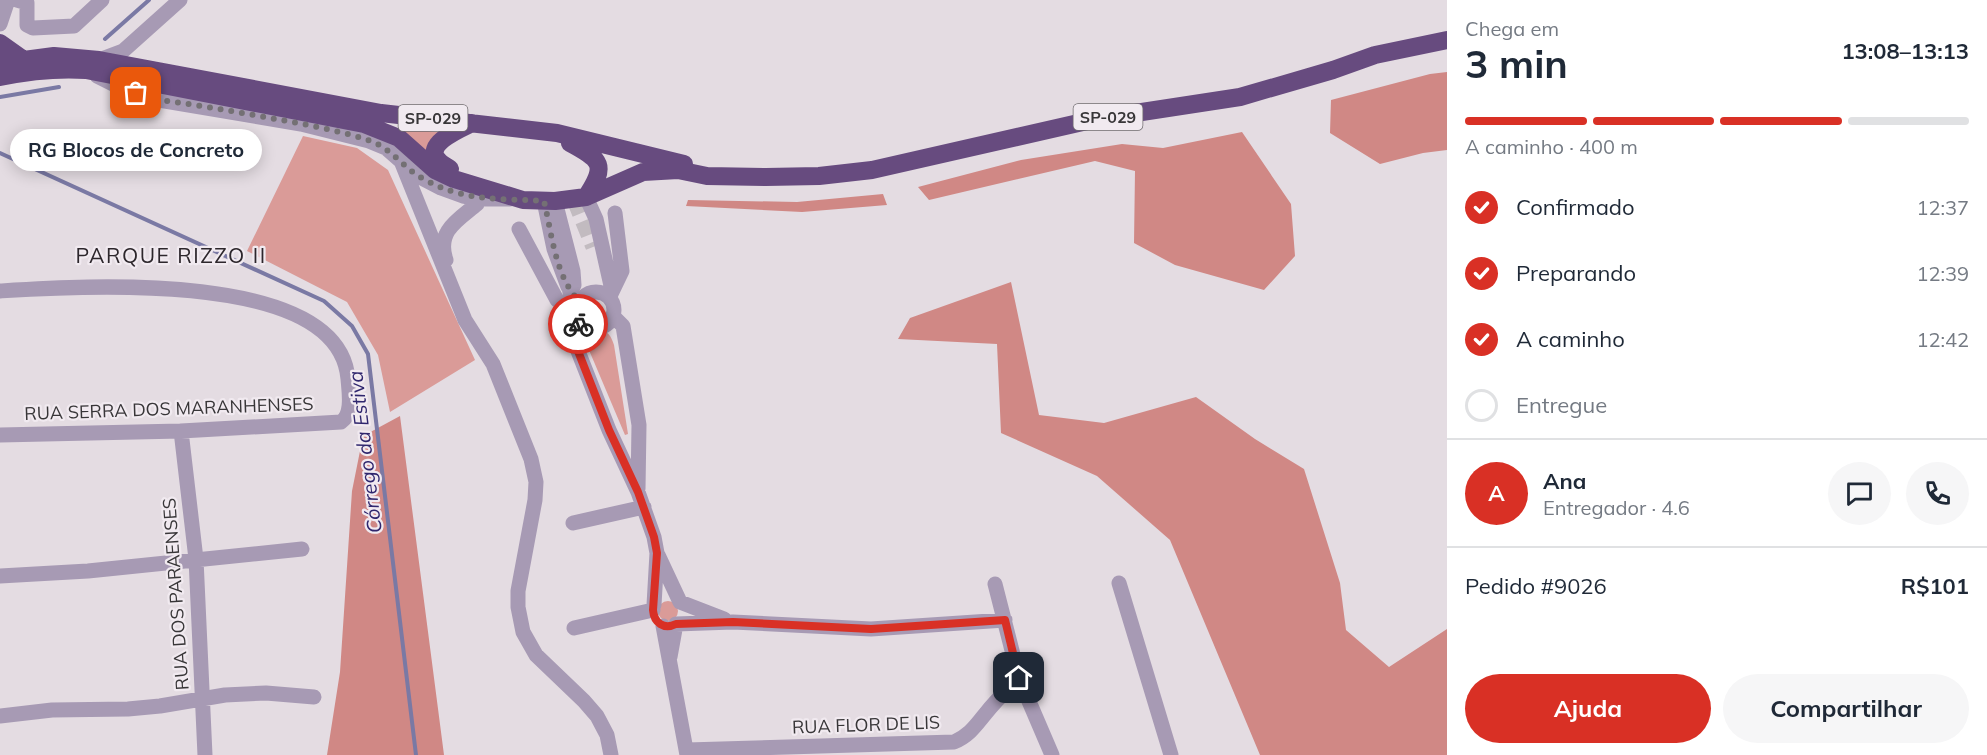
<!DOCTYPE html>
<html lang="pt">
<head>
<meta charset="utf-8">
<style>
  :root { --surface:#fff; --page:#f6f6f7; --text:#1f2937; --muted:#747a83; --line:#e0e1e3; --accent:#d93025 }
  body { margin:0; font-family:Mulish,sans-serif; background:var(--page); color:var(--text); height:100vh; display:flex; flex-direction:column; font-size:22px; white-space:nowrap }
  * { box-sizing:border-box; margin:0 }
  p { font-size:20px; color:var(--muted) }
  .icon { flex:none; width:33px; height:33px; fill:none; stroke:currentColor; stroke-width:2; stroke-linecap:round; stroke-linejoin:round }
  .map { position:relative; flex:1; overflow:hidden }
  .drawer { display:flex; flex-direction:column; background:var(--surface); width:540px }
  .drawer>* { flex:none }
  .pin { position:absolute; display:grid; place-items:center; width:51px; height:51px; color:#fff; margin:-26px; border-radius:12px; box-shadow:0 3px 9px #0006 }
  .courier { position:absolute; display:grid; place-items:center; width:60px; height:60px; margin:-30px; border:4px solid #d93025; border-radius:50%; background:#fff; color:#222; box-shadow:0 2px 8px #0007 }
  .bubble { position:absolute; height:42px; border-radius:21px; background:var(--surface); box-shadow:0 3px 15px #0003; font-size:20px; font-weight:700; line-height:42px; text-align:center }
  .summary em { font-style:normal; font-weight:700 }
  .summary div { display:flex; flex-direction:column-reverse }
  .summary { display:flex; align-items:center; justify-content:space-between; height:102px; padding:0 18px }
  h1 { font-size:39px; font-weight:700; line-height:45px }
  .bar { display:grid; grid-template-columns:repeat(4,1fr); gap:9px 6px; align-content:center; height:72px; padding:0 18px }
  .bar i { height:8px; border-radius:4px; background:var(--line) }
  .bar .selected { background:var(--accent) }
  .bar p { grid-column:span 4 }
  .line { display:flex; align-items:center; gap:15px; padding:0 18px; border-top:2px solid var(--line) }
  .line div { flex:1 }
  .round { display:grid; place-items:center; flex:none; width:63px; height:63px; border-radius:32px; background:var(--page) }
  ol { padding:0 18px; list-style:none }
  li { display:flex; align-items:center; gap:18px; height:66px }
  li p { margin-inline-start:auto }
  li .icon { padding:6px; border-radius:50%; background:var(--accent); color:#fff; stroke-width:4 }
  li:last-child { color:var(--muted) }
  li i { width:33px; height:33px; border:3px solid var(--line); border-radius:50% }
  .primary-button { display:flex; gap:12px; margin-top:auto; padding:12px 18px }
  .primary-button a { flex:1; height:69px; border-radius:36px; background:var(--accent); color:#fff; font-size:24px; font-weight:700; line-height:69px; text-align:center }
  .primary-button a+a { background:var(--page); color:var(--text) }
  main { display:flex; flex:1; min-height:0 }
  .map>svg:first-child { display:block }
</style>
</head>
<body>
<main>
<div class="map">
<svg width="1447" height="755" viewBox="0 0 1447 755">
  <rect width="100%" height="100%" fill="#e4dce2"/>
  <!-- green -->
  <path fill="#da9b98" d="M 397,128 L 438,132 L 431,159 Z
    M 303,136 L 357,148 L 388,170 L 475,360 L 390,412 L 378,355 L 347,302 L 247,251 Z
    M 599,329 C 609,332 611,336 614,345 L 628,434 L 625,435 L 586,343 L 587,335 L 593,330 Z
    M658 611a10 10 0 1 1 20 0a10 10 0 1 1-20 0Z"/>
  <!-- forest -->
  <path fill="#d08885" d="M 1447,72 L 1447,150 L 1423,153 L 1380,164 L 1330,133 L 1331,100 L 1430,74 Z
    M 1242,132 L 1291,204 L 1295,256 L 1264,290 L 1175,265 L 1134,243 L 1135,171 L 1095,161 L 929,200 L 918,187 L 1021,160 L 1122,144 L 1163,148 Z
    M 883,194 L 887,205 L 802,212 L 686,206 L 688,200 L 797,202 Z
    M 1011,282 L 1039,415 L 1104,423 L 1196,397 L 1255,439 L 1304,469 L 1340,583 L 1346,630 L 1389,667 L 1447,629 L 1447,755 L 1260,755 L 1170,540 L 1097,476 L 1001,433 L 997,344 L 898,339 L 910,318 Z
    M 400,416 L 444,755 L 327,755 L 340,672 L 352,491 L 363,436 Z"/>
  <g fill="none" stroke-linecap="round" stroke-linejoin="round">
    <!-- stream -->
    <path stroke="#7a79a4" stroke-width="4" d="M 105,39 L 149,0
      M 0,97 L 59,87
      M 0,153 L 324,301 L 352,326 L 368,354 L 416,755"/>
    <!-- minor-tunnel -->
    <path stroke="#c2bbc0" stroke-width="15" stroke-dasharray="15 8" stroke-linecap="butt" d="M 574,200 L 593,247"/>
    <!-- minor -->
    <path stroke="#a79ab4" stroke-width="15" d="M 17,0 L 27,3 L 27,25 L 33,28 L 74,26 L 102,0
      M 0,24 L 8,0
      M 99,60 L 123,51 L 180,0
      M 97,76 L 119,87 L 153,99 L 301,124 L 369,141 L 386,148 L 418,176 L 441,188 L 463,196 L 480,199 L 510,199
      M 401,161 L 465,320 L 493,364 L 531,459 L 536,482 L 535,500 L 518,591 L 518,607 L 523,632 L 536,655 L 584,701 L 597,716 L 607,735 L 611,755
      M 586,197 L 596,219 L 612,290 L 610,296
      M 544,201 L 554,249 L 568,287
      M 555,201 L 573,271 L 574,285 L 570,292 L 580,302
      M 519,229 L 557,300 L 579,314 L 576,346 L 609,430 L 638,492 L 654,537 L 657,553 L 654,605
      M 446,260 C 436,231 458,220 477,204
      M 0,291 C 77,286 339,268 348,379 C 349,392 353,414 341,422 L 181,431 L 0,435
      M578 310a18 18 0 1 1 36 0a18 18 0 1 1-36 0Z
      M 610,296 L 622,271 L 615,213
      M 613,316 L 623,326 L 639,425 L 638,489
      M 181,431 L 196,559 L 205,755
      M 573,523 L 644,507
      M 658,555 L 680,602 L 724,619
      M 0,576 L 88,571 L 302,549
      M 1119,583 L 1171,755
      M 995,584 L 1019,678 L 1052,755
      M 663,626 L 687,755
      M 574,628 L 653,610
      M 670,657 L 676,624 L 733,622 L 871,629 L 1005,620
      M 0,716 L 52,710 L 128,709 L 160,706 L 225,695 L 266,693 L 314,697
      M 687,750 L 954,742 C 970,735 976,725 986,713 C 996,700 1008,689 1019,678"/>
    <!-- highway -->
    <path stroke="#674b7f" stroke-width="18" d="M 0,43 L 24,60
      M 0,63 L 54,56 L 99,60 L 381,113 L 557,133 L 684,164
      M 0,77 C 29,71 56,68 86,70 L 364,124 L 399,138 L 435,170 L 454,179 L 523,200 L 555,201 L 586,197 L 643,172 L 678,170 L 707,176 L 766,177 L 819,176 L 872,170 L 1096,119 L 1240,97 L 1333,70 L 1375,55 L 1447,40
      M 570,143 C 602,160 607,165 586,197
      M 450,169 C 446,166 441,164 438,160 C 423,144 462,128 472,123"/>
  </g>
  <g fill="none" stroke-linecap="round" stroke-linejoin="round">
    <!-- done -->
    <path stroke="#747074" stroke-width="6" stroke-dasharray="0 10.8" d="M 136,93 L 153,99 C 192,104 231,111 270,118 C 303,124 337,130 368,140 C 390,147 402,166 420,177 C 463,202 496,198 544,201 C 552,234 555,277 580,302 L 578,324"/>
    <!-- route -->
    <path stroke="#d93025" stroke-width="8" d="M 578,324 L 576,346 L 609,430 L 638,492 L 654,537 L 657,553 L 653,610 C 654,623 664,630 676,624 L 733,622 L 871,629 L 1005,620 L 1019,678"/>
  </g>
  <g text-anchor="middle" stroke-width="4.5" stroke-linejoin="round" paint-order="stroke">
    <!-- shield labels -->
    <g fill="#f1eaf0" stroke="#706c6f" stroke-width="1.5">
      <rect x="1073.5" y="104" width="69" height="26" rx="4.5"/>
      <rect x="398.5" y="105" width="69" height="26" rx="4.5"/>
    </g>
    <g font-size="16" font-weight="bold" fill="#383638">
      <text x="1108" y="123">SP-029</text>
      <text x="433" y="124">SP-029</text>
    </g>
    <!-- street labels -->
    <g font-size="18" fill="#383638" stroke="#f1eaf0">
      <text transform="translate(169 409) rotate(-2)" y="6">RUA SERRA DOS MARANHENSES</text>
      <text transform="translate(176 594) rotate(-94)" y="6">RUA DOS PARAENSES</text>
      <text transform="translate(866 725) rotate(-2)" y="6">RUA FLOR DE LIS</text>
    </g>
    <!-- water labels -->
    <g font-size="20" font-style="italic" fill="#2f266d" stroke="#f1eaf0">
      <text transform="translate(365 452) rotate(-97)" y="7">Córrego da Estiva</text>
    </g>
    <!-- quarter labels -->
    <g font-size="21" letter-spacing="1.5" fill="#2d272c" stroke="#f1eaf0">
      <text x="171" y="263">PARQUE RIZZO II</text>
    </g>
  </g>
</svg>
<div class="pin" style="left:136px;top:93px;background:#ea580c"><svg class="icon" aria-label="bag" viewBox="0 0 24 24"><path d="M5 8h14l-1 12H6zM9 8a3 3 0 0 1 6 0"/></svg></div>
<div class="pin" style="left:1019px;top:678px;background:#1f2937"><svg class="icon" aria-label="home" viewBox="0 0 24 24"><path d="M3 11l9-7 9 7M6 9v11h12V9"/></svg></div>
<div class="courier" style="left:578px;top:324px"><svg class="icon" aria-label="bike" viewBox="0 0 24 24"><circle cx="6" cy="16" r="4"/><circle cx="18" cy="16" r="4"/><path d="M6 16l4-8h5l3 8M10 8l3 8H6M13 5h3"/></svg></div>
<div class="bubble" style="left:10px;top:129px;width:252px">RG Blocos de Concreto</div>
</div>
<section class="drawer">
<div class="summary"><div><h1>3 min</h1><p>Chega em</p></div><em>13:08–13:13</em></div>
<div class="bar"><i class="selected"></i><i class="selected"></i><i class="selected"></i><i></i><p>A caminho · 400 m</p></div>
<ol>
<li><svg class="icon" aria-label="check" viewBox="0 0 24 24"><path d="M5 12l5 5 9-10"/></svg>Confirmado<p>12:37</p></li>
<li><svg class="icon" aria-label="check" viewBox="0 0 24 24"><path d="M5 12l5 5 9-10"/></svg>Preparando<p>12:39</p></li>
<li><svg class="icon" aria-label="check" viewBox="0 0 24 24"><path d="M5 12l5 5 9-10"/></svg>A caminho<p>12:42</p></li>
<li><i></i>Entregue</li>
</ol>
<div class="line" style="height:108px"><b class="round" style="background:var(--accent);color:#fff">A</b><div><b>Ana</b><p>Entregador · 4.6</p></div><a class="round"><svg class="icon" aria-label="chat" viewBox="0 0 24 24"><path d="M4 5h16v11H9l-5 4z"/></svg></a><a class="round"><svg class="icon" aria-label="phone" viewBox="0 0 24 24"><path d="M5 4h4l2 5-3 2q2 4 5 5l2-3 5 2v4C11 20 4 13 5 4z"/></svg></a></div>
<div class="line" style="height:78px"><div>Pedido #9026</div><b>R$101</b></div>
<div class="primary-button"><a>Ajuda</a><a>Compartilhar</a></div>
</section>
</main>
</body>
</html>
